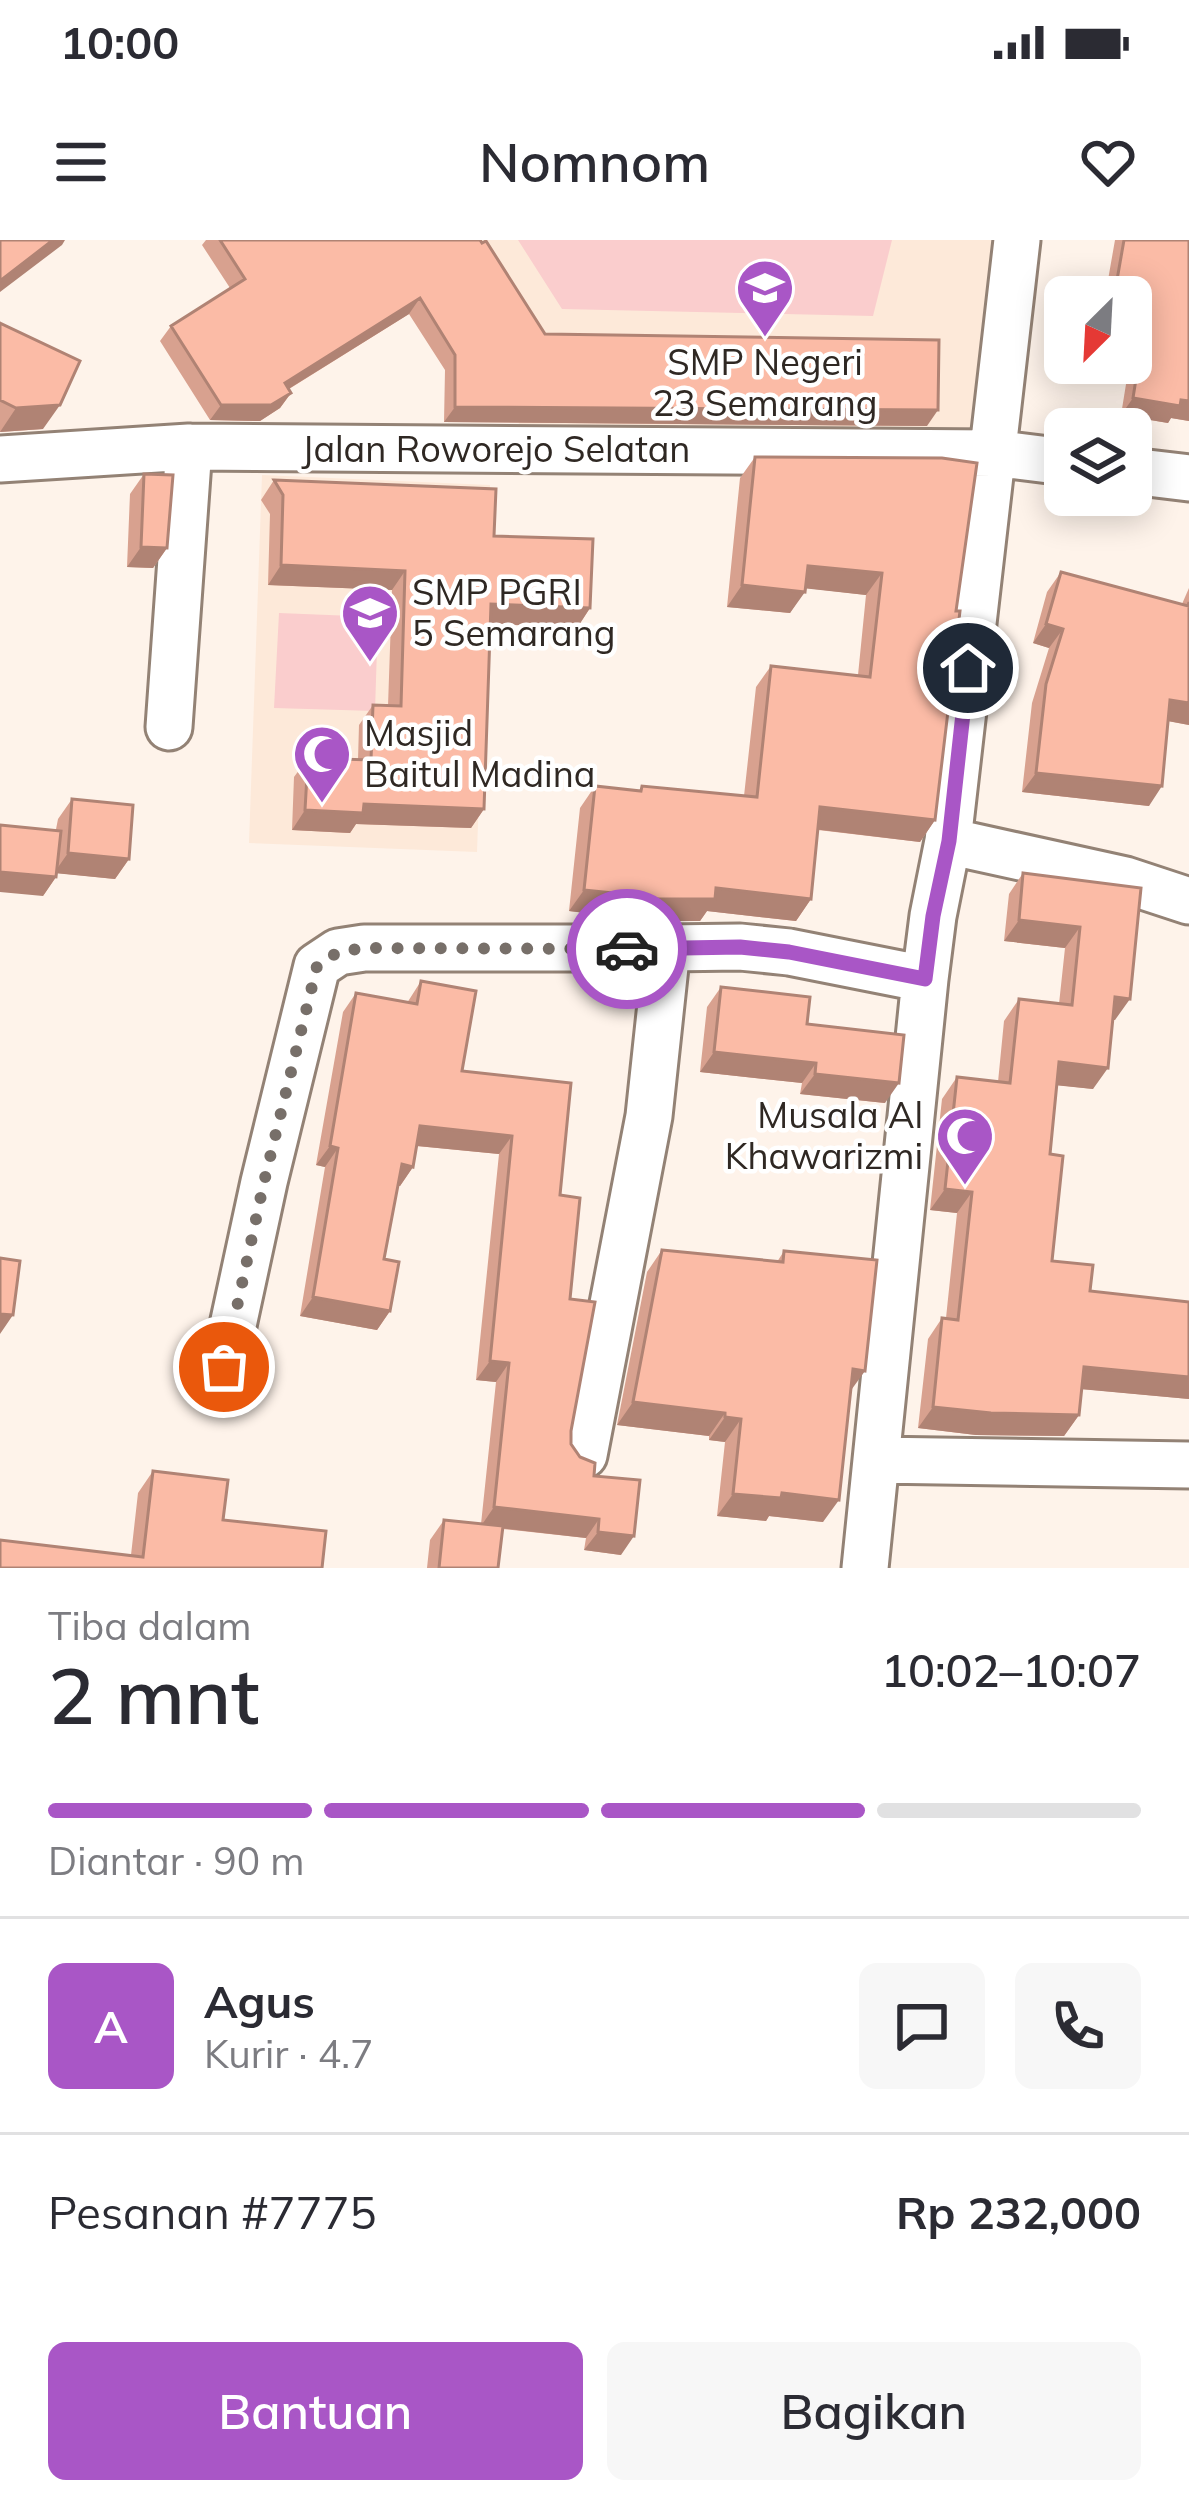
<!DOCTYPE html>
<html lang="id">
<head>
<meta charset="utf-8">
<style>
  :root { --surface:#fff; --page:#f7f7f7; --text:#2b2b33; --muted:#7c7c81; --line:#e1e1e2; --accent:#a956c6 }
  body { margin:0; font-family:Mulish,sans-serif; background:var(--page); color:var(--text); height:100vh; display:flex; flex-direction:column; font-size:45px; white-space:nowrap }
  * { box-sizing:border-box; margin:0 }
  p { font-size:39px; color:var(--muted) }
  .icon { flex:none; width:66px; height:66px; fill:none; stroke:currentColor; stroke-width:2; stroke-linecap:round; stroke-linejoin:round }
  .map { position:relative; height:1328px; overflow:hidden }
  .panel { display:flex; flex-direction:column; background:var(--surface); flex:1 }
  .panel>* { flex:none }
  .needle { width:78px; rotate:204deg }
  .controls { position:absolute; left:1044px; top:36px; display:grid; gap:24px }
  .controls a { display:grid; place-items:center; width:108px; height:108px; border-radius:18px; background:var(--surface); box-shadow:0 6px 30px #0003; font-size:60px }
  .pin { position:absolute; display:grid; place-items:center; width:102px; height:102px; color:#fff; margin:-51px; border:6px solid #fff; border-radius:50%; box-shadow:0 3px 12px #0007 }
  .courier { position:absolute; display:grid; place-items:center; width:120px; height:120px; margin:-60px; border:9px solid #a956c6; border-radius:50%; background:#fff; color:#222; box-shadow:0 3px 15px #0007 }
  .head em { font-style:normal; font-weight:600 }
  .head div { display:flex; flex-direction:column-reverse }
  .head { display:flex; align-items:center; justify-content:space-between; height:204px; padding:0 48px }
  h1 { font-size:78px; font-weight:600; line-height:90px }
  .bar { display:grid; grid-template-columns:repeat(4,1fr); gap:18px 12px; align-content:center; height:144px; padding:0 48px }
  .bar i { height:15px; border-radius:9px; background:var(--line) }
  .bar .current { background:var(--accent) }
  .bar p { grid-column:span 4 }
  .line { display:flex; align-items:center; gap:30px; padding:0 48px; border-top:3px solid var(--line) }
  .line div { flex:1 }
  .round { display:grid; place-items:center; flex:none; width:126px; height:126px; border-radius:18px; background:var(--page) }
  .action { display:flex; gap:24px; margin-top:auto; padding:24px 48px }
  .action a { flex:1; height:138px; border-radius:18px; background:var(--accent); color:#fff; font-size:48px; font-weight:600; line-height:138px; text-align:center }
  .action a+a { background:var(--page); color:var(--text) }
  .status { display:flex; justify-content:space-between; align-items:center; height:84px; padding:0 60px; background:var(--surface); direction:ltr }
  .status svg { height:33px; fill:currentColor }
  header { display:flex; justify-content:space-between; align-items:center; height:156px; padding:0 48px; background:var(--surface); font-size:54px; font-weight:600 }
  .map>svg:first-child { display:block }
</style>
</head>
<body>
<div class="status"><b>10:00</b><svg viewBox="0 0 49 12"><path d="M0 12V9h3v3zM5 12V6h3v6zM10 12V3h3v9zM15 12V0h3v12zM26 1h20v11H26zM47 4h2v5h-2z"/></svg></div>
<header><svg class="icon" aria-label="menu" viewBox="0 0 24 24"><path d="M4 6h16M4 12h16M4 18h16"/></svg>Nomnom<svg class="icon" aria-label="heart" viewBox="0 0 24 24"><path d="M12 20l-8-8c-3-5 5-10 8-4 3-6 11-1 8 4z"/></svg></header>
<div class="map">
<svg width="1189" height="1328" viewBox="0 0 1189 1328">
  <rect width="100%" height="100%" fill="#fef3ea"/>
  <!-- built -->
  <path fill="#fde9d9" d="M 476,0 L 1016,0 L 998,202 L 519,189 L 516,113 Z
    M 262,235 L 490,245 L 477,612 L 249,603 Z"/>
  <!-- green -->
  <path fill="#facdcd" d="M 518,0 L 892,0 L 873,76 L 562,69 Z
    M 279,373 L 378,377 L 375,471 L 274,468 Z"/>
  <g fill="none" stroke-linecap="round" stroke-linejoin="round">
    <defs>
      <path id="minor" d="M 0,219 L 189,207 L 993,213 L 1065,222
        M 1131,231 L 1189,238
        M 169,487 L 189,207
        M 948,601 L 1125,640 L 1189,661
        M 667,708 L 740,707 L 789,712 L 925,739
        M 224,1127 L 264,942 L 317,726 L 338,712 L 364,708 L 667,708 L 649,876 L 584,1215
        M 876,1220 L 1189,1225
        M 865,1328 L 925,739 L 933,676 L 948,601 L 1017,0"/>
    </defs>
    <!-- minor casing -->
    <use href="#minor" stroke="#938275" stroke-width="51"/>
    <!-- minor -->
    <use href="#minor" stroke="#fff" stroke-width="45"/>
  </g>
  <!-- wall -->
  <path fill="#d8a18f" d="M 206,0 L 480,0 L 545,94 L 927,186 L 444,182 L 445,130 L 409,74 L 289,149 L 291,153 L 280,168 L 260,181 L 210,180 L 160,101 L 171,86 L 230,48 L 202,5 Z
    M 1115,0 L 1189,0 L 1189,181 L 1171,178 L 1168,183 L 1121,175 L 1127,138 L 1046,125 L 1053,85 L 1065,68 L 1065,123 L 1131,57 L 1105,57 Z
    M 0,83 L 43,189 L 0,192 Z
    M 755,217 L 956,371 L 935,580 L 920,602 L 818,590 L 811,659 L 796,681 L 707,671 L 700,681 L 617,681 L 618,677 L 569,671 L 580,568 L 595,546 L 639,551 L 642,546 L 744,556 L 756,447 L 771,426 L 858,435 L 866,355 L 806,348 L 790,373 L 727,367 L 740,238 Z
    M 144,234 L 167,308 L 153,328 L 127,327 L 130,254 Z
    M 274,240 L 494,296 L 590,368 L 577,388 L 491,384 L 484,569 L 471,588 L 356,584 L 350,593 L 292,590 L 294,537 L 308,518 L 358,520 L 359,485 L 373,465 L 388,466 L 392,350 L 268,345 L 270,274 L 261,260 Z
    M 1061,332 L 1182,364 L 1189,348 L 1189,485 L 1168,481 L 1149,566 L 1022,552 L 1032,463 L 1049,408 L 1033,403 L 1047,352 Z
    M 72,559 L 129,619 L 115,639 L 57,633 L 56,637 L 43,656 L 58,579 Z
    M 1023,633 L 1141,648 L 1115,780 L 1113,780 L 1093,849 L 1057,845 L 1050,914 L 1052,1021 L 1090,1051 L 1189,1062 L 1189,1159 L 1082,1149 L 1079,1175 L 1064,1196 L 976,1195 L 918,1188 L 928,1099 L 942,1078 L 946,1078 L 957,973 L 930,970 L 942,859 L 957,837 L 998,842 L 1004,781 L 1019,759 L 1059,764 L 1065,708 L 1004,701 L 1009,654 Z
    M 421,741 L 462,831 L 560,955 L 570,1059 L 571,1204 L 594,1236 L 621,1315 L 584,1310 L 586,1298 L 503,1289 L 498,1328 L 427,1328 L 430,1300 L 444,1280 L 481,1284 L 496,1142 L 476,1140 L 499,914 L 417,906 L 413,927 L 400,946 L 398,945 L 384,1019 L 390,1071 L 377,1090 L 300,1076 L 325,927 L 316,925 L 343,772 L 356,753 L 407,763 Z
    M 721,747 L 807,784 L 885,863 L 800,854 L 802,843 L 700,832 L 707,767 Z
    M 662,1010 L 777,1022 L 784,1011 L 850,1151 L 823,1282 L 769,1276 L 766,1281 L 717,1276 L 725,1202 L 709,1200 L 709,1196 L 617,1185 L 647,1032 Z
    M 153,1231 L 223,1280 L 322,1328 L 131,1315 L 138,1253 Z"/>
  <!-- shaded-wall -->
  <path fill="#b08374" d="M 53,0 L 65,0 L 62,5 L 0,52 L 0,41 Z
    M 420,58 L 409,74 L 274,158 L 285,143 Z
    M 1059,108 L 1065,109 L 1065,123 L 1131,123 L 1131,119 L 1139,120 L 1127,138 L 1046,125 Z
    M 291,153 L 280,168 L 260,181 L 210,180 L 221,165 Z
    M 1133,158 L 1189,161 L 1189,181 L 1171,178 L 1168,183 L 1121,175 Z
    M 60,165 L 43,189 L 0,192 L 16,168 Z
    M 455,167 L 938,170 L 927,186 L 444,182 Z
    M 141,307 L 167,308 L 153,328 L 127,327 Z
    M 281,325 L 405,331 L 392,350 L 268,345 Z
    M 808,326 L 882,333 L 866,355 L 793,347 Z
    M 742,345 L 805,352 L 790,373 L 727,367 Z
    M 491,364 L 590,368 L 577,388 L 478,383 Z
    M 1046,384 L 1063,389 L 1049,408 L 1033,403 Z
    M 1170,460 L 1189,463 L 1189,485 L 1157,479 Z
    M 1036,533 L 1162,546 L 1149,566 L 1022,552 Z
    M 364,564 L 484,569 L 471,588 L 356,584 L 350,593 L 292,590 L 305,570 Z
    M 820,567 L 935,580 L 920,602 L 805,588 Z
    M 68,613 L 129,619 L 115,639 L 54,633 Z
    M 0,632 L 56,637 L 43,656 L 0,652 Z
    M 716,648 L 811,659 L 796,681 L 707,671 L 700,681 L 617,681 L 632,659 Z
    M 584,650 L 633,655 L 618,677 L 569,671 Z
    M 1019,680 L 1080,687 L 1065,708 L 1004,701 Z
    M 1115,757 L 1130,759 L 1115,780 L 1100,779 Z
    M 714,812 L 816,823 L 802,843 L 700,832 Z
    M 1059,822 L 1108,828 L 1093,849 L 1044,844 Z
    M 815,834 L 899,843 L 885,863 L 800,854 Z
    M 420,886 L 512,896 L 499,914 L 407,905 Z
    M 330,906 L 338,908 L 325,927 L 316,925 Z
    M 402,924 L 413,927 L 400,946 L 388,943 Z
    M 945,949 L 972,952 L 957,973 L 930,970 Z
    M 313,1057 L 390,1071 L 377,1090 L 300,1076 Z
    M 0,1074 L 13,1075 L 0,1094 Z
    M 490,1121 L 509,1123 L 496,1142 L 476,1140 Z
    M 1084,1127 L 1189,1137 L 1189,1159 L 1069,1148 Z
    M 853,1129 L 865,1131 L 849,1153 Z
    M 633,1162 L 725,1173 L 709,1196 L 617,1185 Z
    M 933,1167 L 1079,1175 L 1064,1196 L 976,1195 L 918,1188 Z
    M 725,1177 L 741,1179 L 725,1202 L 709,1200 Z
    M 782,1253 L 839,1260 L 823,1282 L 769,1276 L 766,1281 L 717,1276 L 733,1254 Z
    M 494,1267 L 599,1279 L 586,1298 L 481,1286 Z
    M 598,1292 L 634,1296 L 621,1315 L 584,1310 Z"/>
  <!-- building -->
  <path fill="#fbbba6" stroke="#b08374" stroke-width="3" d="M 0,0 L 53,0 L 0,41 Z
    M 220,0 L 480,0 L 482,3 L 486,1 L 545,94 L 939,100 L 938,170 L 455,167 L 455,115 L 420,58 L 285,143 L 291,153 L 271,165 L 221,165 L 171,86 L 245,39 Z
    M 1124,0 L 1189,0 L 1189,161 L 1181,160 L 1180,166 L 1133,158 L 1139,120 L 1131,119 L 1131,57 L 1114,57 Z
    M 1065,71 L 1065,109 L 1059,108 Z
    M 0,83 L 80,121 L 60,165 L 16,168 L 0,160 Z
    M 755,217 L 942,218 L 977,223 L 956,371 L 960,371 L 935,580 L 820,567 L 811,659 L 716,648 L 715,659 L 632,659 L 633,655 L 584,650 L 595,546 L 641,551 L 642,546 L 757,557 L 771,426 L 870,437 L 882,333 L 808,326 L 805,352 L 742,345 Z
    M 144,234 L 173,235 L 167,308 L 141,307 Z
    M 274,240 L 496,249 L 494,296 L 593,299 L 590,368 L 491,364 L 484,569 L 364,564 L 363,573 L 305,570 L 308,518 L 371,520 L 373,465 L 401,466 L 405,331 L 281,325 L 283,255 Z
    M 1061,332 L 1188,366 L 1189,362 L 1189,463 L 1170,460 L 1162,546 L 1036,533 L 1046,444 L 1063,389 L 1046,384 Z
    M 72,559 L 133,565 L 129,619 L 68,613 Z
    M 0,585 L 61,591 L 56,637 L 0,632 Z
    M 1023,633 L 1141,648 L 1130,759 L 1115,757 L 1108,828 L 1059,822 L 1050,914 L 1063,916 L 1052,1021 L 1093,1025 L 1090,1051 L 1189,1062 L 1189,1137 L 1084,1127 L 1079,1175 L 991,1173 L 933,1167 L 942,1078 L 958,1080 L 972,952 L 945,949 L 957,837 L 1010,843 L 1019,759 L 1072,765 L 1080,687 L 1019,680 Z
    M 421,741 L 476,751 L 462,831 L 571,843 L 560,955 L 580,958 L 570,1059 L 595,1062 L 571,1191 L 571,1204 L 580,1217 L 595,1223 L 594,1236 L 640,1240 L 634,1296 L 598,1292 L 599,1279 L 494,1267 L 509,1123 L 490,1121 L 512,896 L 420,886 L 413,927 L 402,924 L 384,1019 L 399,1022 L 390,1071 L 313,1057 L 338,908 L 330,906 L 356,753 L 417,764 Z
    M 721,747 L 810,757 L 807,784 L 904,795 L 899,843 L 815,834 L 816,823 L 714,812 Z
    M 662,1010 L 783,1022 L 784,1011 L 877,1020 L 865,1131 L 853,1129 L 839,1260 L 782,1253 L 781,1258 L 733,1254 L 741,1179 L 725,1177 L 725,1173 L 633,1162 Z
    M 0,1018 L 20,1021 L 13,1075 L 0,1074 Z
    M 153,1231 L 228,1240 L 223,1280 L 326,1291 L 322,1328 L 0,1328 L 0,1300 L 143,1317 Z
    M 444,1280 L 503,1286 L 498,1328 L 439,1328 Z"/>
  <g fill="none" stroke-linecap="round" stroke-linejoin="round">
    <!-- done -->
    <path stroke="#776f69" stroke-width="12" stroke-dasharray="0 21.6" d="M 224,1127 L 264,942 L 317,726 L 338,712 L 364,708 L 627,709"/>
    <!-- route -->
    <path stroke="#a956c6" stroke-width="15" d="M 627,709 L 740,707 L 789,712 L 925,739 L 933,676 L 949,601 L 968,428"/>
  </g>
  <!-- icons -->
  <defs>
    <symbol id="school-pin" viewBox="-11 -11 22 30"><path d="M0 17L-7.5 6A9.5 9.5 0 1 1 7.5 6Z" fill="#a956c6" stroke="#fff"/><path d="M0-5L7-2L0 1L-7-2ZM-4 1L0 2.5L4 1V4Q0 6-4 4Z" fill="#fff"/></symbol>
    <symbol id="mosque-pin" viewBox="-11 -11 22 30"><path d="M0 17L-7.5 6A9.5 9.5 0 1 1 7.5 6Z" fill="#a956c6" stroke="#fff"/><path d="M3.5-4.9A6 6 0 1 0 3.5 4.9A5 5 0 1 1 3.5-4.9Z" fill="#fff"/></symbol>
  </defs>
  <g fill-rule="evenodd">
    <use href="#school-pin" x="732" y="15" width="66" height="90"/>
    <use href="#school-pin" x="337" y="340" width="66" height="90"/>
    <use href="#mosque-pin" x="289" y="481" width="66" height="90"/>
    <use href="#mosque-pin" x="932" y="863" width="66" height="90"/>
  </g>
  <g text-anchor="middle" stroke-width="9" stroke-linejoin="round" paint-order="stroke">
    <!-- poi labels -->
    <g font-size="36" fill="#2f2823" stroke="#fff" text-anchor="start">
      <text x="765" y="135" text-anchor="middle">SMP Negeri<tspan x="765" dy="41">23 Semarang</tspan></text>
      <text x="412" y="365">SMP PGRI<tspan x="412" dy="41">5 Semarang</tspan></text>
      <text x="364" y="506">Masjid<tspan x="364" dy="41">Baitul Madina</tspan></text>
      <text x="923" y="888" text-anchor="end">Musala Al<tspan x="923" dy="41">Khawarizmi</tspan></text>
    </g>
    <!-- street labels -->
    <g font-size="36" fill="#2f2823" stroke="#fff">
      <text x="496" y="222">Jalan Roworejo Selatan</text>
    </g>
  </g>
</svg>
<div class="controls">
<a><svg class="needle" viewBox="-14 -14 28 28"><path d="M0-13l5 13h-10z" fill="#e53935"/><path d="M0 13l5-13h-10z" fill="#7c7c81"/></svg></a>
<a><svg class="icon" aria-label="layers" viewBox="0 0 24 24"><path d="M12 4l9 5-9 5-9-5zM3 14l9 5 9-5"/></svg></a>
</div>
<div class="pin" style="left:224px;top:1127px;background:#ea580c"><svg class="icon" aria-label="bag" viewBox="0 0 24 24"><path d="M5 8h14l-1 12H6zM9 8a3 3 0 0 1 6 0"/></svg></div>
<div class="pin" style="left:968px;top:428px;background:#1f2937"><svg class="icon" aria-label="home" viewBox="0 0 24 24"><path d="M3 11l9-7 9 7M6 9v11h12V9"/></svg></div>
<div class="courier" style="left:627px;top:709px"><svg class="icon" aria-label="car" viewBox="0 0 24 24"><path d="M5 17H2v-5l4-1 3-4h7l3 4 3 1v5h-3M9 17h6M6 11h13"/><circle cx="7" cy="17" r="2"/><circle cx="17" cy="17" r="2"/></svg></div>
</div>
<section class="panel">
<div class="head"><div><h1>2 mnt</h1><p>Tiba dalam</p></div><em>10:02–10:07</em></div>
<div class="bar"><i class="current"></i><i class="current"></i><i class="current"></i><i></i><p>Diantar · 90 m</p></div>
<div class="line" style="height:216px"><b class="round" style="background:var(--accent);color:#fff">A</b><div><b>Agus</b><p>Kurir · 4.7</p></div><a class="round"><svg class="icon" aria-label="chat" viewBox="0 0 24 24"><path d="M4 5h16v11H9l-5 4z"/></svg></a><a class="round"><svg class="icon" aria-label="phone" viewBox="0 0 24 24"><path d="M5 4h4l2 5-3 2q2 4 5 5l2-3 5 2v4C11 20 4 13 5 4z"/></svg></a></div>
<div class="line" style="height:156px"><div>Pesanan #7775</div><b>Rp 232,000</b></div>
<div class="action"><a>Bantuan</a><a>Bagikan</a></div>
</section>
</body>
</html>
